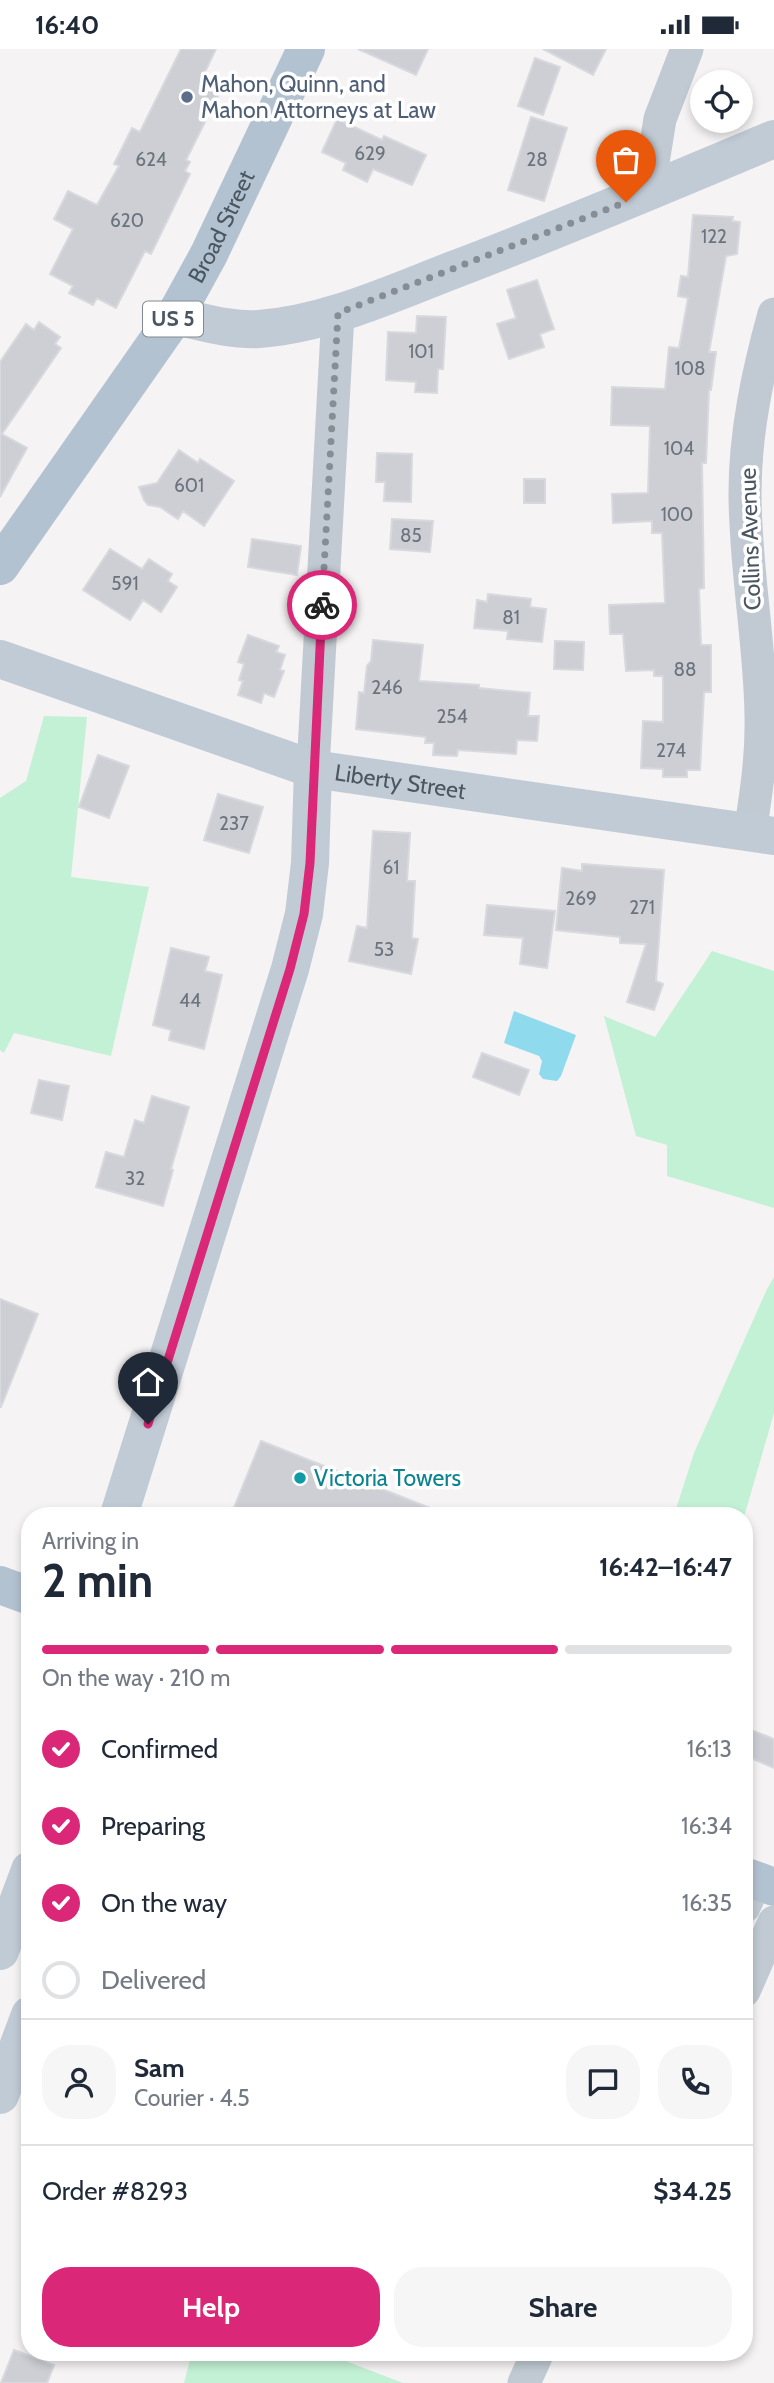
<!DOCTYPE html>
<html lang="en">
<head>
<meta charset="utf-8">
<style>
  :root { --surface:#fff; --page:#f6f6f7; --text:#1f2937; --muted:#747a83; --line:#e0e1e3; --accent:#db2777 }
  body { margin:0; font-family:Cabin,sans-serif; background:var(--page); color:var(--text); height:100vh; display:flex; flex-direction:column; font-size:26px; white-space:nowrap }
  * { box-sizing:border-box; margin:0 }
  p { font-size:23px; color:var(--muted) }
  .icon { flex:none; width:38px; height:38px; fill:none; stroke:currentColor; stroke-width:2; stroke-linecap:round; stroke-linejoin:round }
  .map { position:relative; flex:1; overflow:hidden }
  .sheet { position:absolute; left:21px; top:1458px; width:732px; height:854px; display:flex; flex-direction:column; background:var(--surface); border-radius:28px; box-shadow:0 4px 10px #0003 }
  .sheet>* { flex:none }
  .tools { position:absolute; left:690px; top:21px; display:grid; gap:14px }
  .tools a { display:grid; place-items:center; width:63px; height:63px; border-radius:50%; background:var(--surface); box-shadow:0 4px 10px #0003; font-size:35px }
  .pin { position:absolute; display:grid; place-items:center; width:60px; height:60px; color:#fff; margin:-72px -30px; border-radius:50% 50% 50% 0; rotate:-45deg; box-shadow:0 0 7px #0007 }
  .pin .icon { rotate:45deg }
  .courier { position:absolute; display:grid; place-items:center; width:70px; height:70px; margin:-35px; border:5px solid #db2777; border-radius:50%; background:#fff; color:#222; box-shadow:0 2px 9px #0007 }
  .overview em { font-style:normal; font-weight:800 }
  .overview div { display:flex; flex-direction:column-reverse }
  .overview { display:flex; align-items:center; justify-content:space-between; height:119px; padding:0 21px }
  h1 { font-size:46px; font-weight:800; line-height:52px }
  .bar { display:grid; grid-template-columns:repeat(4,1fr); gap:10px 7px; align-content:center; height:84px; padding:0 21px }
  .bar i { height:9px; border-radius:5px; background:var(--line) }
  .bar .selected { background:var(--accent) }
  .bar p { grid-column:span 4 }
  .line { display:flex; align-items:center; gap:18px; padding:0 21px; border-top:2px solid var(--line) }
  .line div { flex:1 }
  .round { display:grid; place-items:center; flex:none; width:74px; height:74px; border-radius:28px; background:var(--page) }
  ol { padding:0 21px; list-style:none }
  li { display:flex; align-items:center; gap:21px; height:77px }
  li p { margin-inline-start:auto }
  li .icon { padding:7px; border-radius:50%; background:var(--accent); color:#fff; stroke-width:4 }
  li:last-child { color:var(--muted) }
  li i { width:38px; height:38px; border:4px solid var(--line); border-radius:50% }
  .cta { display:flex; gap:14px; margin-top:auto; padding:14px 21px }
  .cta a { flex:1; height:80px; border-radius:28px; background:var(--accent); color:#fff; font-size:28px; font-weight:800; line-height:80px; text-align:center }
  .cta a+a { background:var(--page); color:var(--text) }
  .status { display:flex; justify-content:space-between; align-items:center; height:49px; padding:0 35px; background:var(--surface); direction:ltr }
  .status svg { height:19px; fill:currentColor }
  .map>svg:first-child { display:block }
</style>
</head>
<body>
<div class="status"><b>16:40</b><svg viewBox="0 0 49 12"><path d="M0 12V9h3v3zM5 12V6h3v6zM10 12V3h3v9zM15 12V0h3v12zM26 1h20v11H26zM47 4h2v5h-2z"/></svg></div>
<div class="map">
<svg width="774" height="2334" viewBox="0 0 774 2334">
  <rect width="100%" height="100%" fill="#f5f3f3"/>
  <!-- green -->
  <path fill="#c3f1d5" d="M 44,667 L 87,668 L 71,828 L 149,838 L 111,1007 L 14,984 L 4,1004 L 0,1001 L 0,749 L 26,732 Z
    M 712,902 L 774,922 L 774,1159 L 667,1127 L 667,1096 L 636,1087 L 604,967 L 655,988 Z
    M 774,1228 L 774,1364 L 744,1468 L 744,1466 L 674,1466 L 694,1404 L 767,1240 Z
    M 192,2303 L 322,2303 L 403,2334 L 184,2334 Z"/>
  <!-- water -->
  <path fill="#90daee" d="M 514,962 L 576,986 L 561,1027 L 557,1032 L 543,1030 L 539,1025 L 542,1012 L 539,1007 L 504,994 Z"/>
  <!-- building -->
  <path fill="#cdcfd5" stroke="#d7d9de" stroke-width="2" d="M 181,0 L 216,0 L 204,25 L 224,35 L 186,111 L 190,113 L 185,122 L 190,125 L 151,205 L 145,202 L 116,259 L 97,249 L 93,256 L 69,244 L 73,237 L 50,225 L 73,180 L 54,170 L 68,142 L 97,156 L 119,117 L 114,115 L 132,79 L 140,83 Z
    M 358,0 L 428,0 L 416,26 Z
    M 543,0 L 606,0 L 593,26 Z
    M 535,9 L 560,18 L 543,66 L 518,57 Z
    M 531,68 L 567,79 L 544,152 L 508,141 Z
    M 337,70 L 382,91 L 384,87 L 426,106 L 412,136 L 373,120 L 367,133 L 343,121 L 346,114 L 322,103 Z
    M 693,166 L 733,168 L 732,172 L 740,173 L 737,205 L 726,207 L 709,303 L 716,303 L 711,341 L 709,341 L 706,414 L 702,414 L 704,539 L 699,540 L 701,596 L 711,596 L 711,643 L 704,643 L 700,721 L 687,721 L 687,728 L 663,728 L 663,720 L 641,719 L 643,672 L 663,673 L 663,627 L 654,627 L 654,621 L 626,622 L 623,585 L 610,585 L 609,556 L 665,554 L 662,484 L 652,484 L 652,472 L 613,474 L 612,445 L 648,444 L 650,377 L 611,376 L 612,338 L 665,340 L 669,298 L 679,299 L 688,249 L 678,247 L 681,227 L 688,228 Z
    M 537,231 L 554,280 L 540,285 L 544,298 L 509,310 L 497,275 L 516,269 L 507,241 Z
    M 417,267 L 446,268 L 443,320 L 438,320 L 437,344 L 415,343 L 416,333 L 386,331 L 388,283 L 416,284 Z
    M 39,273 L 60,288 L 55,295 L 61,299 L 2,385 L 27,399 L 0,448 L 0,313 L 26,275 L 34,281 Z
    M 179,401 L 198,414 L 200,410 L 234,432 L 204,477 L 183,462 L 178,470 L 160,458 L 148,456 L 144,451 L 139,438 L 157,434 Z
    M 377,404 L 412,405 L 411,453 L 384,452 L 385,433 L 376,433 Z
    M 524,430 L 545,430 L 545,454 L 524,454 Z
    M 392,470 L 433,472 L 430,503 L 390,500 Z
    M 252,490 L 301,497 L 297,526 L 248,518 Z
    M 110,500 L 142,520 L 149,510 L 172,525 L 168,532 L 177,538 L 161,563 L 143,551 L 130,571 L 83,541 Z
    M 488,545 L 531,550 L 530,558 L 546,560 L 542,593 L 507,590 L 508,582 L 474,579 L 477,551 L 487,553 Z
    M 248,586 L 279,597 L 276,603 L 285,606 L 280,621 L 284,622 L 274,648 L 264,644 L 261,654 L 238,646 L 243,632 L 239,631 L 244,615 L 238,613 Z
    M 373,591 L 423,596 L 419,632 L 479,636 L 479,639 L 530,644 L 528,667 L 539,667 L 537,692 L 517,691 L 516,705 L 458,701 L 457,707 L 433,706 L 434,694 L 425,694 L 426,688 L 356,680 L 359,643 L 364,644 L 367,617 L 371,612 Z
    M 555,592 L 584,593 L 583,621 L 554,620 Z
    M 98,706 L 129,717 L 109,769 L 79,758 Z
    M 218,745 L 263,758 L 249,804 L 204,791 Z
    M 373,782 L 410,784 L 407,832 L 415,832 L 412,889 L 418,890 L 411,925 L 349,912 L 357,877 L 367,879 Z
    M 582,815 L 664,821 L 656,932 L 663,935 L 654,961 L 627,953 L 646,895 L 620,894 L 620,888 L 556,881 L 562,819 L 582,822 Z
    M 487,856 L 555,862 L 547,919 L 520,915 L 523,889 L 484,886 Z
    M 171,899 L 209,908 L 205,922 L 222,926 L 204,1000 L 169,991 L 171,981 L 153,976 Z
    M 482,1004 L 529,1021 L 519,1046 L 473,1028 Z
    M 39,1031 L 69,1037 L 62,1071 L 31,1064 Z
    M 152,1047 L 189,1058 L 171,1120 L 173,1121 L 163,1157 L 96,1138 L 106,1103 L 124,1108 L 135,1071 L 144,1074 Z
    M 0,1250 L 38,1265 L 1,1358 L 0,1358 Z
    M 261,1392 L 445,1465 L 445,1466 L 231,1466 Z
    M 744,1678 L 774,1690 L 774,1719 L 744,1706 Z
    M 14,2301 L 54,2316 L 47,2334 L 1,2334 Z"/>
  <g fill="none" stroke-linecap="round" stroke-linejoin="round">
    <!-- street -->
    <path stroke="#c1cad2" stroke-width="33" d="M 648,144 L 660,70 L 687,0
      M 313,720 L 338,264
      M 750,784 C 756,745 762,707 761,667 C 760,592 745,519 745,444 C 745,383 758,323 774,265
      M 744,1858 L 756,1832
      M 744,1942 L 774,1873
      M 524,2334 L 538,2303"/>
    <!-- secondary -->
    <g stroke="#c1cbd6" stroke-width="38">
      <path d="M 175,267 C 203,273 231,282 259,280 C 326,275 391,245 453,221 C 561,180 667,135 774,90"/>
      <path id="s1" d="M 0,610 L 313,720 L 774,787"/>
      <path d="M 119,1466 L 290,920 L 304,865 L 310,814 L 313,720"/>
      <path d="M 0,1902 L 30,1821"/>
      <path d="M 0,2046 L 30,1966"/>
    </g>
    <!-- primary -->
    <g stroke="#b3c2d1" stroke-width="38">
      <path id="s2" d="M 0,517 L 175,267 L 209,205 L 306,0"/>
      <path d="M 0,1536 L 30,1547"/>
      <path d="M 744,1827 L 774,1838"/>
    </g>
  </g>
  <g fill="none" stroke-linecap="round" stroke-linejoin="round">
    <!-- done -->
    <path stroke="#868d94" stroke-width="7" stroke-dasharray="0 12.6" d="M 322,556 L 338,264 L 626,153"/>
    <!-- route -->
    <path stroke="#db2777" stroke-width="9" d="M 148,1375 L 290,920 L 304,865 L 310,814 L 322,556"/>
  </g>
  <!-- markers -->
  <circle fill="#5c6f8a" stroke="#fff" stroke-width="2.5" cx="187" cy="48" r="7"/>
  <circle fill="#0f9aa8" stroke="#fff" stroke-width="2.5" cx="300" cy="1429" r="7"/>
  <g text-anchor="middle" stroke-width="7" stroke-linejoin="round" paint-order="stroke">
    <!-- number labels -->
    <g font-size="19" fill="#6b747e">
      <text x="370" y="111">629</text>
      <text x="151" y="117">624</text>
      <text x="537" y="117">28</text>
      <text x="127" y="178">620</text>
      <text x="714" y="194">122</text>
      <text x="421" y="309">101</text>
      <text x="690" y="326">108</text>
      <text x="679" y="406">104</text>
      <text x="189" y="443">601</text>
      <text x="677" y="472">100</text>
      <text x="411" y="493">85</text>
      <text x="125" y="541">591</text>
      <text x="511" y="575">81</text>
      <text x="685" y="627">88</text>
      <text x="387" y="645">246</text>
      <text x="452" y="674">254</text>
      <text x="671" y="708">274</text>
      <text x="234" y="781">237</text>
      <text x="391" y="825">61</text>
      <text x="581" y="856">269</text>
      <text x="642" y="865">271</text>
      <text x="384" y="907">53</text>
      <text x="190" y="958">44</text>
      <text x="135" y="1136">32</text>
    </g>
    <!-- shield labels -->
    <rect fill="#fff" stroke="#808990" stroke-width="2" x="143" y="252.5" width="60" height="35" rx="5"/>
    <g font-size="21" font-weight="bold" fill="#4a5661">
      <text x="173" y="277">US 5</text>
    </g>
    <!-- service labels -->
    <g font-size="23" fill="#4e5e75" stroke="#fff" text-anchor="start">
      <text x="201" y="43">Mahon, Quinn, and<tspan x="201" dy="26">Mahon Attorneys at Law</tspan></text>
    </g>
    <!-- street labels -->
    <g font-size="23" fill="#4a5661" stroke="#fff">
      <text dy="8" stroke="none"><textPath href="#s2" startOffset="406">Broad Street</textPath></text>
      <text transform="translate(750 490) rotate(-92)" y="8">Collins Avenue</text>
      <text dy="8" stroke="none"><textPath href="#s1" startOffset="420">Liberty Street</textPath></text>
    </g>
    <!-- culture labels -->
    <g font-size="23" fill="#0d838f" stroke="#fff" text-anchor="start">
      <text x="314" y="1437">Victoria Towers</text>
    </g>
  </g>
</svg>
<div class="tools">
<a><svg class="icon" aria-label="locate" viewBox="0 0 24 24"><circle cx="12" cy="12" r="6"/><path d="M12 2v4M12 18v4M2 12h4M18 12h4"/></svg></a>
</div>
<div class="pin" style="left:626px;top:153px;background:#ea580c"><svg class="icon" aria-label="bag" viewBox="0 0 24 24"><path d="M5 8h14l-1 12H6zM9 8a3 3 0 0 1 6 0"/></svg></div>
<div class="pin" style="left:148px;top:1375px;background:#1f2937"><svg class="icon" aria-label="home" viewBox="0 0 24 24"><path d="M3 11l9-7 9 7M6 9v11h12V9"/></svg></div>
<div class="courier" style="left:322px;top:556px"><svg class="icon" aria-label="bike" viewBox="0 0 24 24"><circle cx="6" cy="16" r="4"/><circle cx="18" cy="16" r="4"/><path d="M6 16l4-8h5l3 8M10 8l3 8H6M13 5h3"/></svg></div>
<section class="sheet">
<div class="overview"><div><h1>2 min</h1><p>Arriving in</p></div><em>16:42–16:47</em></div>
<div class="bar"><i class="selected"></i><i class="selected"></i><i class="selected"></i><i></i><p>On the way · 210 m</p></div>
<ol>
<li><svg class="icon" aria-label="check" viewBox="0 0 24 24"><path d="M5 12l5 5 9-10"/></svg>Confirmed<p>16:13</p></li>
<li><svg class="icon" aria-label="check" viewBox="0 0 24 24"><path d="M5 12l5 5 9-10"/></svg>Preparing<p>16:34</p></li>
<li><svg class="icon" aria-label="check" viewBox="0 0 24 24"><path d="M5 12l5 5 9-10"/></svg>On the way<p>16:35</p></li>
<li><i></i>Delivered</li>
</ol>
<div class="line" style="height:126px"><a class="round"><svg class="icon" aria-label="person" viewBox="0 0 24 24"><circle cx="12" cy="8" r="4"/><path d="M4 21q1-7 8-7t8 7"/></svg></a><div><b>Sam</b><p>Courier · 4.5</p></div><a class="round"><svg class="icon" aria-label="chat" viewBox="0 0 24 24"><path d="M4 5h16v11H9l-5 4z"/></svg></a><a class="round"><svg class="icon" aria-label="phone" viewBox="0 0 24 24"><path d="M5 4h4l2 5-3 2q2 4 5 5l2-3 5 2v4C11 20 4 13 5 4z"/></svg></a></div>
<div class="line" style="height:91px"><div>Order #8293</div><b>$34.25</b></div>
<div class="cta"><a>Help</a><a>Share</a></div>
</section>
</div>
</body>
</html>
